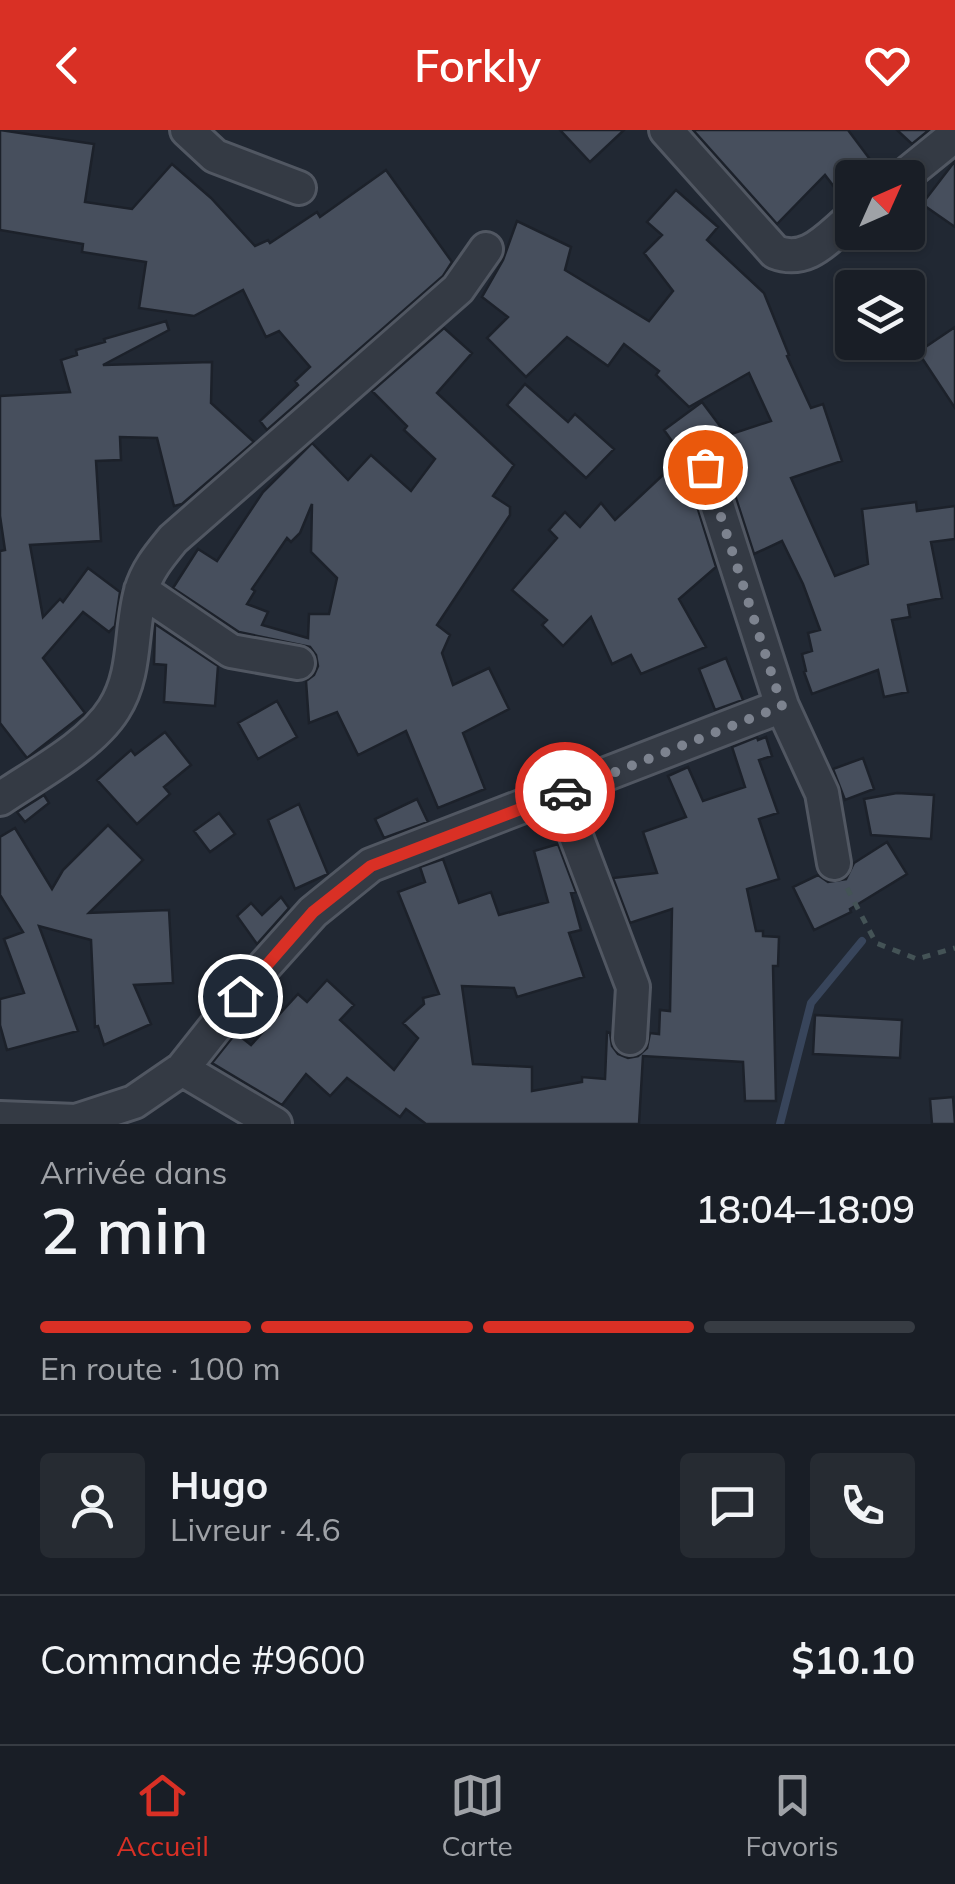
<!DOCTYPE html>
<html lang="fr">
<head>
<meta charset="utf-8">
<style>
  :root { --surface:#191e26; --page:#262b32; --text:#f1f3f6; --muted:#9fa2a7; --line:#373c43; --accent:#d93025 }
  body { margin:0; font-family:Mulish,sans-serif; background:var(--page); color:var(--text); height:100vh; display:flex; flex-direction:column; font-size:38px; white-space:nowrap }
  * { box-sizing:border-box; margin:0 }
  p { font-size:32px; color:var(--muted) }
  .icon { flex:none; width:55px; height:55px; fill:none; stroke:currentColor; stroke-width:2; stroke-linecap:round; stroke-linejoin:round }
  .map { position:relative; height:994px; overflow:hidden }
  .panel { display:flex; flex-direction:column; background:var(--surface); flex:1 }
  .panel>* { flex:none }
  .needle { width:65px; rotate:45deg }
  .fabs { position:absolute; left:835px; top:30px; display:grid; gap:20px }
  .fabs a { display:grid; place-items:center; width:90px; height:90px; border-radius:10px; background:var(--surface); box-shadow:0 2px 8px #0004,0 0 0 2px var(--line); font-size:50px }
  .pin { position:absolute; display:grid; place-items:center; width:85px; height:85px; color:#fff; margin:-42px; border:5px solid #fff; border-radius:50%; box-shadow:0 2px 10px #0007 }
  .courier { position:absolute; display:grid; place-items:center; width:100px; height:100px; margin:-50px; border:8px solid #d93025; border-radius:50%; background:#fff; color:#222; box-shadow:0 2px 12px #0007 }
  .summary em { font-style:normal; font-weight:600 }
  .summary div { display:flex; flex-direction:column-reverse }
  .summary { display:flex; align-items:center; justify-content:space-between; height:170px; padding:0 40px }
  h1 { font-size:65px; font-weight:600; line-height:75px }
  .bar { display:grid; grid-template-columns:repeat(4,1fr); gap:15px 10px; align-content:center; height:120px; padding:0 40px }
  .bar i { height:12px; border-radius:8px; background:var(--line) }
  .bar .selected { background:var(--accent) }
  .bar p { grid-column:span 4 }
  .line { display:flex; align-items:center; gap:25px; padding:0 40px; border-top:2px solid var(--line) }
  .line div { flex:1 }
  .round { display:grid; place-items:center; flex:none; width:105px; height:105px; border-radius:10px; background:var(--page) }
  header { display:flex; justify-content:space-between; align-items:center; height:130px; padding:0 40px; background:var(--accent); color:#fff; font-size:45px; font-weight:600 }
  .tabs { display:flex; justify-content:space-around; align-items:center; height:140px; border-top:2px solid var(--line); background:var(--surface); font-size:28px; color:var(--muted) }
  .tabs a { display:grid; justify-items:center; gap:5px }
  .tabs .selected { color:var(--accent) }
  .map>svg:first-child { display:block }
</style>
</head>
<body>
<header><svg class="icon" aria-label="back" viewBox="0 0 24 24"><path d="M15 5l-7 7 7 7"/></svg>Forkly<svg class="icon" aria-label="heart" viewBox="0 0 24 24"><path d="M12 20l-8-8c-3-5 5-10 8-4 3-6 11-1 8 4z"/></svg></header>
<div class="map">
<svg width="955" height="994" viewBox="0 0 955 994">
  <rect width="100%" height="100%" fill="#212833"/>
  <g fill="none" stroke-linecap="round" stroke-linejoin="round">
    <!-- stream -->
    <path stroke="#38455b" stroke-width="8" d="M 780,994 L 811,873 L 862,811"/>
  </g>
  <!-- building -->
  <path fill="#474f5d" stroke="#1c212a" stroke-width="2.5" fill-rule="evenodd" d="M 0,0 L 94,14 L 85,72 L 132,79 L 172,34 L 211,68 L 255,116 L 268,110 L 270,113 L 317,82 L 320,87 L 386,40 L 452,132 L 443,146 L 267,300 L 260,291 L 298,255 L 295,251 L 310,237 L 279,201 L 266,207 L 243,160 L 194,186 L 139,178 L 146,132 L 82,122 L 83,114 L 0,100 Z
    M 560,0 L 624,0 L 590,32 Z
    M 693,0 L 848,0 L 878,40 L 868,48 L 852,48 L 852,69 L 844,70 L 825,45 L 777,94 Z
    M 897,0 L 929,0 L 912,14 Z
    M 955,31 L 955,97 L 922,74 Z
    M 676,60 L 718,97 L 707,110 L 764,163 L 789,225 L 787,226 L 811,278 L 823,274 L 842,331 L 791,348 L 835,446 L 868,434 L 862,379 L 916,372 L 917,381 L 955,376 L 955,409 L 931,412 L 942,468 L 908,475 L 910,487 L 892,490 L 908,562 L 884,567 L 878,540 L 812,564 L 804,542 L 806,541 L 802,524 L 812,521 L 808,503 L 820,500 L 803,454 L 782,411 L 754,424 L 724,331 L 713,310 L 771,291 L 749,243 L 689,277 L 656,245 L 659,241 L 624,214 L 608,236 L 567,207 L 526,247 L 487,208 L 508,187 L 482,167 L 503,130 L 517,91 L 571,117 L 565,140 L 649,191 L 673,161 L 644,123 L 662,105 L 647,92 Z
    M 166,191 L 169,200 L 103,235 L 212,232 L 211,273 L 254,312 L 182,374 L 174,376 L 157,308 L 120,307 L 121,330 L 96,331 L 101,411 L 30,415 L 43,487 L 60,469 L 63,472 L 88,438 L 120,462 L 115,496 L 109,502 L 83,482 L 43,528 L 85,583 L 27,628 L 0,593 L 0,421 L 5,420 L 0,386 L 0,266 L 70,262 L 61,230 L 77,225 L 76,220 L 105,212 L 104,209 Z
    M 955,197 L 955,278 L 918,222 Z
    M 444,198 L 472,223 L 437,263 L 514,335 L 493,366 L 510,377 L 510,385 L 437,495 L 450,505 L 442,523 L 453,555 L 489,538 L 509,579 L 463,603 L 485,659 L 438,678 L 406,601 L 358,625 L 337,582 L 309,593 L 306,551 L 314,545 L 318,536 L 316,525 L 310,517 L 239,502 L 173,458 L 198,419 L 217,431 L 263,362 L 312,313 L 348,350 L 371,325 L 411,361 L 435,329 L 404,300 L 407,296 L 372,261 ZM 312,374 L 311,422 L 337,448 L 329,484 L 309,484 L 308,508 L 262,495 L 268,482 L 247,474 L 255,461 L 252,459 L 287,408 L 291,412 L 300,403 Z
    M 525,254 L 568,292 L 575,284 L 614,319 L 586,348 L 507,275 Z
    M 702,272 L 723,300 L 684,328 L 664,300 Z
    M 666,342 L 696,373 L 716,437 L 679,469 L 706,517 L 641,544 L 631,525 L 612,534 L 591,487 L 563,516 L 542,495 L 547,490 L 512,460 L 557,408 L 549,400 L 565,382 L 580,397 L 601,373 L 615,390 Z
    M 155,494 L 218,536 L 215,576 L 164,572 L 166,535 L 154,534 Z
    M 726,528 L 743,570 L 715,580 L 699,539 Z
    M 277,571 L 297,607 L 258,629 L 238,593 Z
    M 165,602 L 191,635 L 164,657 L 170,664 L 137,694 L 97,650 L 131,620 L 135,625 Z
    M 757,607 L 758,610 L 766,607 L 772,626 L 759,630 L 778,683 L 759,689 L 779,749 L 747,759 L 756,801 L 763,801 L 763,806 L 779,807 L 778,836 L 773,836 L 776,971 L 745,971 L 743,932 L 643,926 L 639,994 L 426,994 L 406,979 L 400,987 L 347,948 L 330,966 L 306,944 L 282,975 L 212,933 L 236,903 L 251,915 L 298,864 L 307,872 L 327,850 L 354,875 L 340,890 L 394,940 L 418,908 L 403,893 L 424,874 L 423,868 L 439,864 L 398,762 L 425,752 L 420,737 L 443,729 L 459,773 L 491,762 L 499,785 L 548,772 L 534,721 L 558,714 L 576,762 L 571,763 L 581,800 L 569,803 L 584,847 L 517,867 L 514,858 L 462,856 L 473,934 L 532,937 L 532,961 L 582,952 L 582,947 L 605,949 L 607,902 L 610,903 L 612,916 L 618,924 L 628,928 L 638,926 L 647,918 L 650,903 L 659,904 L 660,880 L 670,881 L 672,779 L 630,793 L 613,748 L 657,743 L 643,702 L 686,687 L 668,646 L 688,637 L 703,671 L 745,657 L 732,617 Z
    M 863,628 L 874,659 L 845,670 L 833,639 Z
    M 897,663 L 934,665 L 931,709 L 871,705 L 864,669 Z
    M 44,665 L 49,673 L 25,692 L 17,682 Z
    M 417,669 L 428,692 L 384,708 L 375,689 Z
    M 299,674 L 328,744 L 295,759 L 268,690 Z
    M 219,683 L 235,704 L 210,722 L 194,701 Z
    M 108,695 L 143,730 L 89,783 L 169,780 L 173,853 L 134,855 L 151,894 L 104,915 L 98,896 L 95,897 L 91,810 L 39,796 L 78,901 L 7,920 L 0,895 L 0,869 L 24,863 L 4,809 L 23,802 L 0,765 L 0,707 L 15,698 L 52,759 L 63,740 Z
    M 887,712 L 907,744 L 850,779 L 851,782 L 814,800 L 793,757 L 818,745 L 828,752 L 846,749 L 854,733 Z
    M 281,767 L 289,778 L 257,814 L 237,786 L 251,773 L 262,785 Z
    M 815,885 L 902,890 L 900,928 L 813,924 Z
    M 953,967 L 955,994 L 932,994 L 930,969 Z"/>
  <g fill="none" stroke-linecap="round" stroke-linejoin="round">
    <defs>
      <path id="minor" d="M 187,0 L 215,26 L 299,58
        M 666,0 L 775,122 C 808,135 828,107 852,88
        M 902,48 L 955,5
        M 705,337 L 782,576 L 822,663 L 834,733
        M 141,460 L 231,521 L 298,533
        M 560,664 L 633,857 L 630,908
        M 0,669 C 35,645 91,616 114,579 C 137,543 130,500 141,461 C 147,440 160,425 173,409 L 458,159 L 486,119
        M 182,939 L 275,994
        M 0,988 L 76,991 L 134,972 L 182,939 L 259,842 L 313,782 L 371,735 L 782,576"/>
    </defs>
    <!-- minor casing -->
    <use href="#minor" stroke="#515762" stroke-width="38"/>
    <!-- path -->
    <path stroke="#445356" stroke-width="5" stroke-dasharray="8 8" stroke-linecap="butt" d="M 847,758 L 876,813 L 917,829 L 955,818"/>
    <!-- minor -->
    <use href="#minor" stroke="#343a44" stroke-width="32"/>
  </g>
  <g fill="none" stroke-linecap="round" stroke-linejoin="round">
    <!-- done -->
    <path stroke="#7d838f" stroke-width="10" stroke-dasharray="0 18" d="M 565,662 L 782,576 L 705,337"/>
    <!-- route -->
    <path stroke="#d93025" stroke-width="12" d="M 240,866 L 313,782 L 371,736 L 565,662"/>
  </g>
</svg>
<div class="fabs">
<a><svg class="needle" viewBox="-14 -14 28 28"><path d="M0-13l5 13h-10z" fill="#e53935"/><path d="M0 13l5-13h-10z" fill="#9fa2a7"/></svg></a>
<a><svg class="icon" aria-label="layers" viewBox="0 0 24 24"><path d="M12 4l9 5-9 5-9-5zM3 14l9 5 9-5"/></svg></a>
</div>
<div class="pin" style="left:705px;top:337px;background:#ea580c"><svg class="icon" aria-label="bag" viewBox="0 0 24 24"><path d="M5 8h14l-1 12H6zM9 8a3 3 0 0 1 6 0"/></svg></div>
<div class="pin" style="left:240px;top:866px;background:#1f2937"><svg class="icon" aria-label="home" viewBox="0 0 24 24"><path d="M3 11l9-7 9 7M6 9v11h12V9"/></svg></div>
<div class="courier" style="left:565px;top:662px"><svg class="icon" aria-label="car" viewBox="0 0 24 24"><path d="M5 17H2v-5l4-1 3-4h7l3 4 3 1v5h-3M9 17h6M6 11h13"/><circle cx="7" cy="17" r="2"/><circle cx="17" cy="17" r="2"/></svg></div>
</div>
<section class="panel">
<div class="summary"><div><h1>2 min</h1><p>Arrivée dans</p></div><em>18:04–18:09</em></div>
<div class="bar"><i class="selected"></i><i class="selected"></i><i class="selected"></i><i></i><p>En route · 100 m</p></div>
<div class="line" style="height:180px"><a class="round"><svg class="icon" aria-label="person" viewBox="0 0 24 24"><circle cx="12" cy="8" r="4"/><path d="M4 21q1-7 8-7t8 7"/></svg></a><div><b>Hugo</b><p>Livreur · 4.6</p></div><a class="round"><svg class="icon" aria-label="chat" viewBox="0 0 24 24"><path d="M4 5h16v11H9l-5 4z"/></svg></a><a class="round"><svg class="icon" aria-label="phone" viewBox="0 0 24 24"><path d="M5 4h4l2 5-3 2q2 4 5 5l2-3 5 2v4C11 20 4 13 5 4z"/></svg></a></div>
<div class="line" style="height:130px"><div>Commande #9600</div><b>$10.10</b></div>
</section>
<nav class="tabs">
<a class="selected"><svg class="icon" aria-label="home" viewBox="0 0 24 24"><path d="M3 11l9-7 9 7M6 9v11h12V9"/></svg>Accueil</a>
<a><svg class="icon" aria-label="map" viewBox="0 0 24 24"><path d="M3 6l6-2 6 2 6-2v14l-6 2-6-2-6 2zM9 4v14M15 6v14"/></svg>Carte</a>
<a><svg class="icon" aria-label="saved" viewBox="0 0 24 24"><path d="M7 4h10v16l-5-4-5 4z"/></svg>Favoris</a>
</nav>
</body>
</html>
